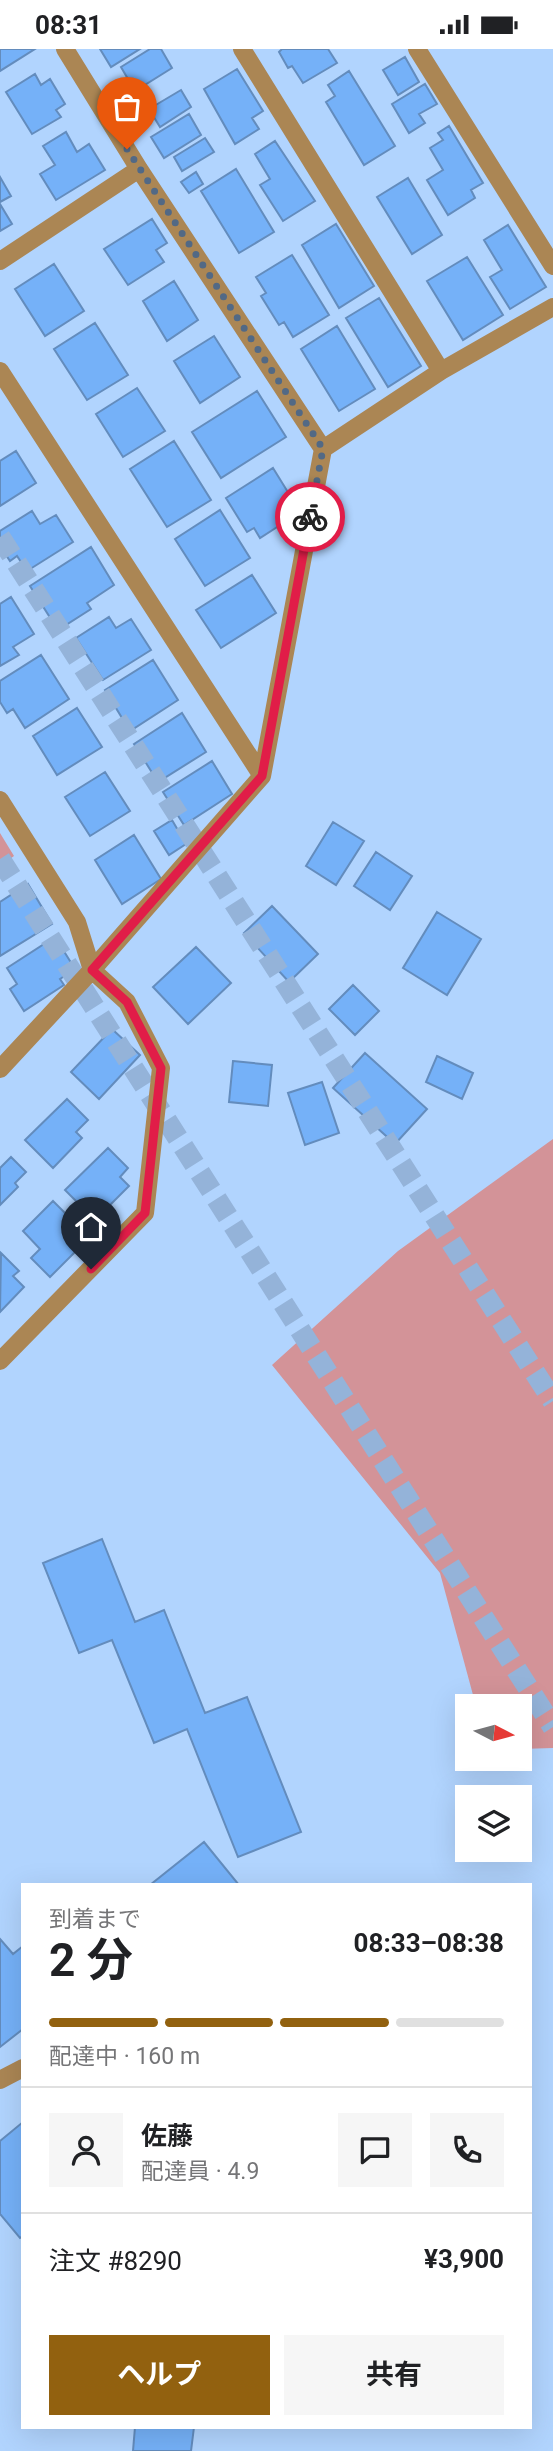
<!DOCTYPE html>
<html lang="ja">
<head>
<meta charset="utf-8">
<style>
  :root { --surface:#fff; --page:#f6f6f6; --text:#202124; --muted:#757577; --line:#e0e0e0; --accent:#92610f }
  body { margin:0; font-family:Roboto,"Noto Sans JP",sans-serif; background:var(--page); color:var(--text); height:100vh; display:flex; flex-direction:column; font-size:26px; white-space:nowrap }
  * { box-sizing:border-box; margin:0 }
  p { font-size:23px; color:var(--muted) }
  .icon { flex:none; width:38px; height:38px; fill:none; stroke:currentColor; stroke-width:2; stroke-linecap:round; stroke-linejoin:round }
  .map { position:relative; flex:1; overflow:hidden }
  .drawer { position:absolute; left:21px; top:1834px; width:511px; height:546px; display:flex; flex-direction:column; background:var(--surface); border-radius:0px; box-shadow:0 7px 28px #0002 }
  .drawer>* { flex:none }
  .needle { width:46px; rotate:96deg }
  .buttons { position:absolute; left:455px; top:1645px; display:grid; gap:14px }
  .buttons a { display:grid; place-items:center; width:77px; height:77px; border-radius:0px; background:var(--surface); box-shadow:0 7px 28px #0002; font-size:35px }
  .pin { position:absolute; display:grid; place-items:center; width:60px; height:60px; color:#fff; margin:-72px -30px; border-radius:50% 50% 50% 0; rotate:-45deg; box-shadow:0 0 7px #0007 }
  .pin .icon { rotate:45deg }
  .courier { position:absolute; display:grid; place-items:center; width:70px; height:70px; margin:-35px; border:5px solid #e11d48; border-radius:50%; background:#fff; color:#222; box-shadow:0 2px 9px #0007 }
  .summary em { font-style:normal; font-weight:700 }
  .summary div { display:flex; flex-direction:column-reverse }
  .summary { display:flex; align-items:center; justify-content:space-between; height:119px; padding:0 28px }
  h1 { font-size:46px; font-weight:700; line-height:52px }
  .bar { display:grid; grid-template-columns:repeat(4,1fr); gap:10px 7px; align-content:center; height:84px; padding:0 28px }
  .bar i { height:9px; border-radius:5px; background:var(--line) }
  .bar .current { background:var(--accent) }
  .bar p { grid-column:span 4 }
  .line { display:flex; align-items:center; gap:18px; padding:0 28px; border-top:2px solid var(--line) }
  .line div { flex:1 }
  .round { display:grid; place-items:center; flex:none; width:74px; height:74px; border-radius:0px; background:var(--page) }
  .cta { display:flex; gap:14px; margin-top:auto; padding:14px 28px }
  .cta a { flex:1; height:80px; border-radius:0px; background:var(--accent); color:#fff; font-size:28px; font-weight:700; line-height:80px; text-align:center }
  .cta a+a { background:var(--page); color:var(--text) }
  .status { display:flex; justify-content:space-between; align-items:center; height:49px; padding:0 35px; background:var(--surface); direction:ltr }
  .status svg { height:19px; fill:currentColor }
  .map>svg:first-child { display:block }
</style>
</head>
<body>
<div class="status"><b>08:31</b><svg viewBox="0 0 49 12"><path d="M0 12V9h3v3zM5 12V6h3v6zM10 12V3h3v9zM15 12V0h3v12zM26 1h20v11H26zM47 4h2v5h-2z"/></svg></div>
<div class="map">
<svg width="553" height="2402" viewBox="0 0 553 2402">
  <rect width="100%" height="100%" fill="#b1d4fe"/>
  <!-- green -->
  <path fill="#d39398" d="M 0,784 L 14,807 L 0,817 Z
    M 553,1090 L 553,1699 L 520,1700 L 520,1657 L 476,1657 L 440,1524 L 272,1316 L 398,1202 Z"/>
  <!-- building -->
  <path fill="#75b1f8" stroke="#638cbd" stroke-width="2" d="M 0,0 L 35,0 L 0,22 Z
    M 100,0 L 140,0 L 111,18 Z
    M 150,0 L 161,0 L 172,19 L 135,42 L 121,18 Z
    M 282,0 L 328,0 L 337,14 L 303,34 L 292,17 L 288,19 L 279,3 Z
    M 405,8 L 419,33 L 398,46 L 383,21 Z
    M 237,20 L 263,62 L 252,69 L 259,80 L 235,95 L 204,40 Z
    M 349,22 L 395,97 L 364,116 L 326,53 L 335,47 L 328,36 Z
    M 35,25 L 41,36 L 50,30 L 65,55 L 56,61 L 61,68 L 32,85 L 6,43 Z
    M 425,35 L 437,55 L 419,65 L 425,74 L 409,84 L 392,55 Z
    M 181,41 L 191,58 L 160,78 L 149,60 Z
    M 189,65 L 201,86 L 164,109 L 151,88 Z
    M 449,77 L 483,134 L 471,141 L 475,149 L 448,166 L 427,131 L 443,121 L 430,99 L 443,91 L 438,84 Z
    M 66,83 L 77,103 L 89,95 L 105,121 L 56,151 L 40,125 L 55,116 L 43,97 Z
    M 205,89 L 214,103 L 182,122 L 174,108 Z
    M 275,92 L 315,152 L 283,172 L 260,136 L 270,130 L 255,105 Z
    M 236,120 L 274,183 L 239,204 L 201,142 Z
    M 196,123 L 203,135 L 189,144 L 181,133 Z
    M 0,128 L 11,147 L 0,153 Z
    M 408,129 L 442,186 L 412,205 L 377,148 Z
    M 0,155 L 12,175 L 0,182 Z
    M 152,170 L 167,194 L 156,201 L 164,213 L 128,236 L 104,200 Z
    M 336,175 L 374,237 L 339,259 L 302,196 Z
    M 508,176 L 546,238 L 510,260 L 490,228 L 502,221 L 484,191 Z
    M 292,206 L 329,266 L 293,288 L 284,273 L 279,276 L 261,247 L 266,244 L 256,228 Z
    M 467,208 L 503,266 L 463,291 L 427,232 Z
    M 54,215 L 84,262 L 45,287 L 15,240 Z
    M 174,232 L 198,271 L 167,292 L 143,252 Z
    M 379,249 L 421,317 L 388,338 L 346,269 Z
    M 95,274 L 128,326 L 87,351 L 54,300 Z
    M 337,277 L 375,340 L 339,362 L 301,300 Z
    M 214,287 L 240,328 L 200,354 L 174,312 Z
    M 137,339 L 165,382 L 123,408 L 96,365 Z
    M 257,342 L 286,388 L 221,429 L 192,383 Z
    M 174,392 L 211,451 L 167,478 L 130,420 Z
    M 16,402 L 36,434 L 0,457 L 0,412 Z
    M 273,419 L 294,453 L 282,461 L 288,471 L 260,489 L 254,479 L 247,483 L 226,449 Z
    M 220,461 L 250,509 L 205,537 L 175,490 Z
    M 32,462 L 40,475 L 56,466 L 73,493 L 27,522 L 17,507 L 10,512 L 0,497 L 0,482 Z
    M 91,498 L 114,536 L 87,554 L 91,560 L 58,581 L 30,537 Z
    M 252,526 L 276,564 L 221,599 L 196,561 Z
    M 11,548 L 34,585 L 13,598 L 19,606 L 0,617 L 0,555 Z
    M 109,568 L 116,579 L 131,570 L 151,601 L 103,631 L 76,589 Z
    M 41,606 L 69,650 L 25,679 L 13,660 L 7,664 L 0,653 L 0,632 Z
    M 153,611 L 178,651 L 130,682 L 105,641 Z
    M 77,659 L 102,698 L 57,726 L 33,687 Z
    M 182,664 L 206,703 L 158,733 L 134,695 Z
    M 212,712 L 232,745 L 184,776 L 163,743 Z
    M 105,723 L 130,762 L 90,787 L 65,748 Z
    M 172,771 L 186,795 L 169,806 L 154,782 Z
    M 333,773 L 364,792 L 336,836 L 306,817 Z
    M 134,786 L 161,830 L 122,855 L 95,811 Z
    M 376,803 L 412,827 L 390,861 L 354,837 Z
    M 28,835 L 52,875 L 0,907 L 0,853 Z
    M 272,857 L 318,905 L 289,933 L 244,884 Z
    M 437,863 L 481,890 L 447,946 L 403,919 Z
    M 55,888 L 75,920 L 60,930 L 64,936 L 24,962 L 10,940 L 17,935 L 7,919 Z
    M 196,898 L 231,934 L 188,975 L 153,938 Z
    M 353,936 L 379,962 L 355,986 L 329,960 Z
    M 112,980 L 140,1006 L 99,1050 L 71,1023 Z
    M 365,1004 L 427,1060 L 395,1095 L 333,1039 Z
    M 437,1007 L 473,1024 L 462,1050 L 426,1033 Z
    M 233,1012 L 272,1016 L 268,1057 L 229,1053 Z
    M 322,1033 L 339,1084 L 305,1096 L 288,1044 Z
    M 67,1050 L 88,1071 L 76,1083 L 82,1089 L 53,1119 L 25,1091 Z
    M 108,1099 L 128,1119 L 120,1128 L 129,1137 L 95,1171 L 65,1141 Z
    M 11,1108 L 26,1123 L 15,1134 L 18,1138 L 0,1156 L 0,1119 Z
    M 53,1152 L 75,1174 L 69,1180 L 84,1194 L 50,1228 L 31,1209 L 40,1200 L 23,1182 Z
    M 1,1204 L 19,1222 L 13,1227 L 24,1238 L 0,1263 Z
    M 102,1490 L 135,1573 L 164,1561 L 205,1664 L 247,1648 L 301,1783 L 238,1808 L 187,1680 L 154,1694 L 112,1591 L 79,1604 L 43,1514 Z
    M 204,1793 L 239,1836 L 150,1836 Z
    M 0,1890 L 13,1905 L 23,1897 L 23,1980 L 0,1998 Z
    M 23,2073 L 23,2187 L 20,2189 L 0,2165 L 0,2092 Z
    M 135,2378 L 194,2378 L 191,2402 L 133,2402 Z"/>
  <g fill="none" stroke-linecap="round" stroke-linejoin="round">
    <!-- motorway-tunnel -->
    <path stroke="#94b3d9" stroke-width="21" stroke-dasharray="21 10" stroke-linecap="butt" d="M 0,488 L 553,1352
      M 0,810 L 553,1678"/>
    <!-- service -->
    <path stroke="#ab8654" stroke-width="18" d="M 0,2031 L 23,2019"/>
    <!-- minor -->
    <path stroke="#ab8654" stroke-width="18" d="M 65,0 L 139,120 L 323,400
      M 242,0 L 441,322
      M 417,0 L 553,217
      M 0,212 L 139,120
      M 0,322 L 262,727
      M 0,751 L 77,873 L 92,921 L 127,953 L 161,1019 L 145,1164 L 0,1312
      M 0,1020 L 92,921 L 262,727 L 323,400 L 441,322 L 553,258"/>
  </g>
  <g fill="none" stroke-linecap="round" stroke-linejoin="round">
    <!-- done -->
    <path stroke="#526985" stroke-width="7" stroke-dasharray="0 12.6" d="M 127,100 L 323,400 L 310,468"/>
    <!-- route -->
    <path stroke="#e11d48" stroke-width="9" d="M 91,1220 L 145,1164 L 161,1019 L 127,953 L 92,921 L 262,727 L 310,468"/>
  </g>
</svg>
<div class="buttons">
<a><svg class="needle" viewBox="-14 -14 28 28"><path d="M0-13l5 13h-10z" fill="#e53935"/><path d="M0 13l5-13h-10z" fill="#757577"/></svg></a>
<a><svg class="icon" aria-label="layers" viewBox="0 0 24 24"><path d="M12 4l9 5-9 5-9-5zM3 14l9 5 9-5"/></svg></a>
</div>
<div class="pin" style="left:127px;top:100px;background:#ea580c"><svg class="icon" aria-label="bag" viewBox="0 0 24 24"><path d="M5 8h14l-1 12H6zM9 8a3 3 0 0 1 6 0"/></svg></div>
<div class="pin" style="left:91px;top:1220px;background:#1f2937"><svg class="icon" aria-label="home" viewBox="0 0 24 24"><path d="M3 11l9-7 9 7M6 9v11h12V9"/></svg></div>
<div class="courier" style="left:310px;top:468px"><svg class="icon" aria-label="bike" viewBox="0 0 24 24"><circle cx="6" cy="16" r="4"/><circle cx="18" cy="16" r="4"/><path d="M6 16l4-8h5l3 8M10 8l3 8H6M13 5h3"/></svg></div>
<section class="drawer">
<div class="summary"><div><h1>2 分</h1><p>到着まで</p></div><em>08:33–08:38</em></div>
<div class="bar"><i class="current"></i><i class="current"></i><i class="current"></i><i></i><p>配達中 · 160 m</p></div>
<div class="line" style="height:126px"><a class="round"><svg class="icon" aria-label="person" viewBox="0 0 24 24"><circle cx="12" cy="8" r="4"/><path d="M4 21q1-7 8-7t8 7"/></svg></a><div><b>佐藤</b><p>配達員 · 4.9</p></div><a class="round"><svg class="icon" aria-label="chat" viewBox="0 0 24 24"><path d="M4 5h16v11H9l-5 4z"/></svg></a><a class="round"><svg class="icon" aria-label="phone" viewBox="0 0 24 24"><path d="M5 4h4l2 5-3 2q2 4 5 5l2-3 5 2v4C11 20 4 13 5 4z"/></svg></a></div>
<div class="line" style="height:91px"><div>注文 #8290</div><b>¥3,900</b></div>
<div class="cta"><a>ヘルプ</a><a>共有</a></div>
</section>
</div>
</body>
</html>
